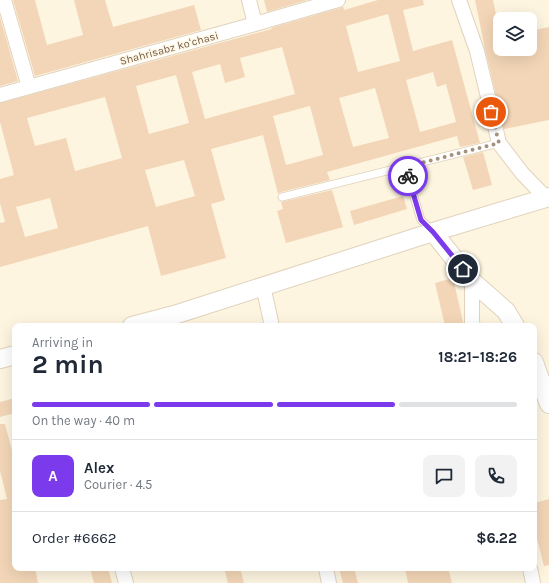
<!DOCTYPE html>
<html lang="en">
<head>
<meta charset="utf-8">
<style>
  :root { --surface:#fff; --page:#f2f2f3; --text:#1f2937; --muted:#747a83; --line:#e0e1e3; --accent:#7c3aed }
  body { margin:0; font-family:Karla,sans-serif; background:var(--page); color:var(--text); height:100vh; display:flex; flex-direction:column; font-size:15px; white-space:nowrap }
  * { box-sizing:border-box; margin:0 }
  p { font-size:13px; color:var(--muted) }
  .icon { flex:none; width:22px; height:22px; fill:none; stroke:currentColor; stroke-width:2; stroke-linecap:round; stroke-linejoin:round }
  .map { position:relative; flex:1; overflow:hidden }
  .drawer { position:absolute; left:12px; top:323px; width:525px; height:248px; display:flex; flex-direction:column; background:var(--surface); border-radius:8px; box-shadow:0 4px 16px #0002 }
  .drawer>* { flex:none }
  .buttons { position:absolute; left:493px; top:12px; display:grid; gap:8px }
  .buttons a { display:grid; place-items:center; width:44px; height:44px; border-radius:8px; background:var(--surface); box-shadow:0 4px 16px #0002; font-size:20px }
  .pin { position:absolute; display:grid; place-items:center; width:34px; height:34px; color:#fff; margin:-17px; border:2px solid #fff; border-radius:50%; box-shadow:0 1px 4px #0007 }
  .courier { position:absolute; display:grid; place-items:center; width:40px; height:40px; margin:-20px; border:3px solid #7c3aed; border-radius:50%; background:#fff; color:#222; box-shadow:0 1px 5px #0007 }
  .head em { font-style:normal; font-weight:700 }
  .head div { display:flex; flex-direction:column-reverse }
  .head { display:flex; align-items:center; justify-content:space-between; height:68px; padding:0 20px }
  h1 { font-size:26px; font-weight:700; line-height:30px }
  .bar { display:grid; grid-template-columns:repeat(4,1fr); gap:6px 4px; align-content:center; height:48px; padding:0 20px }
  .bar i { height:5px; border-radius:3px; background:var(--line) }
  .bar .selected { background:var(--accent) }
  .bar p { grid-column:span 4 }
  .line { display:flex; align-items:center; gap:10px; padding:0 20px; border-top:1px solid var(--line) }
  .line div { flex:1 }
  .round { display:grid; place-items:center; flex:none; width:42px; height:42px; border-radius:8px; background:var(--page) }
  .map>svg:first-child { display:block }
</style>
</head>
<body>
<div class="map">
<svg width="549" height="583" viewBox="0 0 549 583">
  <rect width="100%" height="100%" fill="#fdf5e0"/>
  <!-- building -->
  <path fill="#f3d6b7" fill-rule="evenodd" d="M 13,0 L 35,0 L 47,45 L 83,35 L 74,0 L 105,0 L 113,27 L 194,5 L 201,30 L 35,76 Z
    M 264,0 L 307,0 L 267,12 Z
    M 378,0 L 423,0 L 424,5 L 403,10 L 413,51 L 452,40 L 480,143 L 460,147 L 457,136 L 327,172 L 330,180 L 281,192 L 278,194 L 263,135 L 211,149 L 225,200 L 211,204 L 226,258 L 161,276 L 148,226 L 0,267 L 0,223 L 5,222 L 0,203 L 0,179 L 14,175 L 0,122 L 0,103 L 205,47 L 272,29 L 271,28 L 340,8 L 343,6 L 344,10 ZM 388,14 L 400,61 L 358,72 L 346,26 ZM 282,47 L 295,94 L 205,119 L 192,72 L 220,64 L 225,83 L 245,77 L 240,58 ZM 433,72 L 437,87 L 446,84 L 456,122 L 420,132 L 406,80 ZM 176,75 L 189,123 L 149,134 L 136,86 ZM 375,88 L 389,138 L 353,147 L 339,98 ZM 105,97 L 122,158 L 75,171 L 66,138 L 35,146 L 27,118 ZM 310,106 L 323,155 L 286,165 L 273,116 ZM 184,160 L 195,196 L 156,207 L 145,170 ZM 50,198 L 58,228 L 25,237 L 16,207 Z
    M 475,0 L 493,0 L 500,33 L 500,49 L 530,49 L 530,31 L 549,27 L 549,120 L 504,129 L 485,49 Z
    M 0,17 L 18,81 L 0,86 Z
    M 483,152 L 492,185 L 473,190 L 463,157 Z
    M 332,190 L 343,227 L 286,243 L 277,211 L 283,209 L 281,202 Z
    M 403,196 L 407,209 L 354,225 L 350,211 Z
    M 453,278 L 464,326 L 445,326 L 435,283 Z
    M 15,398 L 15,413 L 0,417 L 0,402 Z
    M 0,424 L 5,424 L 15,462 L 15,568 L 35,568 L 38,583 L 0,583 L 0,500 L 7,499 L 0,471 Z
    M 549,499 L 549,565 L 544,566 L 534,527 L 534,503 Z
    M 90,568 L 108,568 L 112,583 L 94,583 Z
    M 224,568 L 240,568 L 244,583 L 228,583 Z
    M 339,568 L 354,568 L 358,583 L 343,583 Z
    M 405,568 L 448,568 L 452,583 L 408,583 Z"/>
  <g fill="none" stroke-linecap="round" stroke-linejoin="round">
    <defs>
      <path id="service" d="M 405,167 L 421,220 L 432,230
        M 282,197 L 499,143"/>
      <path id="minor" d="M 4,0 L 29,87
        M 249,0 L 255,24
        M 459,0 L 477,51 L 499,143 L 522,173 L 545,197
        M 0,95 L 255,24 L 338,0
        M 472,281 L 472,322 L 473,326
        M 263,286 L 272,326
        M 122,568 L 126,583
        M 326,568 L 329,583
        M 530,568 L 533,583"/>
      <path id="tertiary" d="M 433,232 L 472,281 L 506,311 L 515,326
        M 132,326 L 174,315 L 433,232 L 549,197
        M 0,359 L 15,355
        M 534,362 L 549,404"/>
    </defs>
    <!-- service casing -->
    <use href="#service" stroke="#e1d2bc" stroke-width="9"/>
    <!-- minor casing -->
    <use href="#minor" stroke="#e1d2bc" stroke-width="16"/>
    <!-- tertiary casing -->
    <use href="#tertiary" stroke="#e1d2bc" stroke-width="20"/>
    <!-- service -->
    <use href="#service" stroke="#fff" stroke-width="7"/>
    <!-- minor -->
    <use href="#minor" stroke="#fff" stroke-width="14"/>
    <!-- tertiary -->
    <use href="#tertiary" stroke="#fff" stroke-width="18"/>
  </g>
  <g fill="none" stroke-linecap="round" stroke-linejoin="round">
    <!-- done -->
    <path stroke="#a4927d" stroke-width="4" stroke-dasharray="0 7.2" d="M 408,176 L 405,167 L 499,143 L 491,112"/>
    <!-- route -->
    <path stroke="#7c3aed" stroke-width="5" d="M 408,176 L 421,220 L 433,232 L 463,269"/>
  </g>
  <g text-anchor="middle" stroke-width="3" stroke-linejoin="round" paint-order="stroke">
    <!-- street labels -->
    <g font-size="11" fill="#745d47" stroke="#fff8e7">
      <text transform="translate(169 48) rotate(-15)" y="4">Shahrisabz koʻchasi</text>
    </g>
  </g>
</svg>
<div class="buttons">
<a><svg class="icon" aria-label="layers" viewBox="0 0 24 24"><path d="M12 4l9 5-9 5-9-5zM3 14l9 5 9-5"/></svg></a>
</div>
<div class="pin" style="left:491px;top:112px;background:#ea580c"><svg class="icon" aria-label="bag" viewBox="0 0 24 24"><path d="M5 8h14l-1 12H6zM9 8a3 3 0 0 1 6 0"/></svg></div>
<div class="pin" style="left:463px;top:269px;background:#1f2937"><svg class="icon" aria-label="home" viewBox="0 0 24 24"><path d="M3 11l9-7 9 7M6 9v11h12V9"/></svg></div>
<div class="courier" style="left:408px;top:176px"><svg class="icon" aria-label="bike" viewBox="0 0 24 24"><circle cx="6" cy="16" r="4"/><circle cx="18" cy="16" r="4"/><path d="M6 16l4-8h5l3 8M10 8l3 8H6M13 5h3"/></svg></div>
<section class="drawer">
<div class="head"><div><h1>2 min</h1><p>Arriving in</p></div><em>18:21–18:26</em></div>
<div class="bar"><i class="selected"></i><i class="selected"></i><i class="selected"></i><i></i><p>On the way · 40 m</p></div>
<div class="line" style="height:72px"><b class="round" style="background:var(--accent);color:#fff">A</b><div><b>Alex</b><p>Courier · 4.5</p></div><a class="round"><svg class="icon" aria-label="chat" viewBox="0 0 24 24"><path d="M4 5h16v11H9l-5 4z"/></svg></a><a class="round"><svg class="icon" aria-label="phone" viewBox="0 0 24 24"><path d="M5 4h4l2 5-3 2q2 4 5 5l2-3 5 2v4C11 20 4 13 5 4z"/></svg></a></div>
<div class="line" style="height:52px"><div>Order #6662</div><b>$6.22</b></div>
</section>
</div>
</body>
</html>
